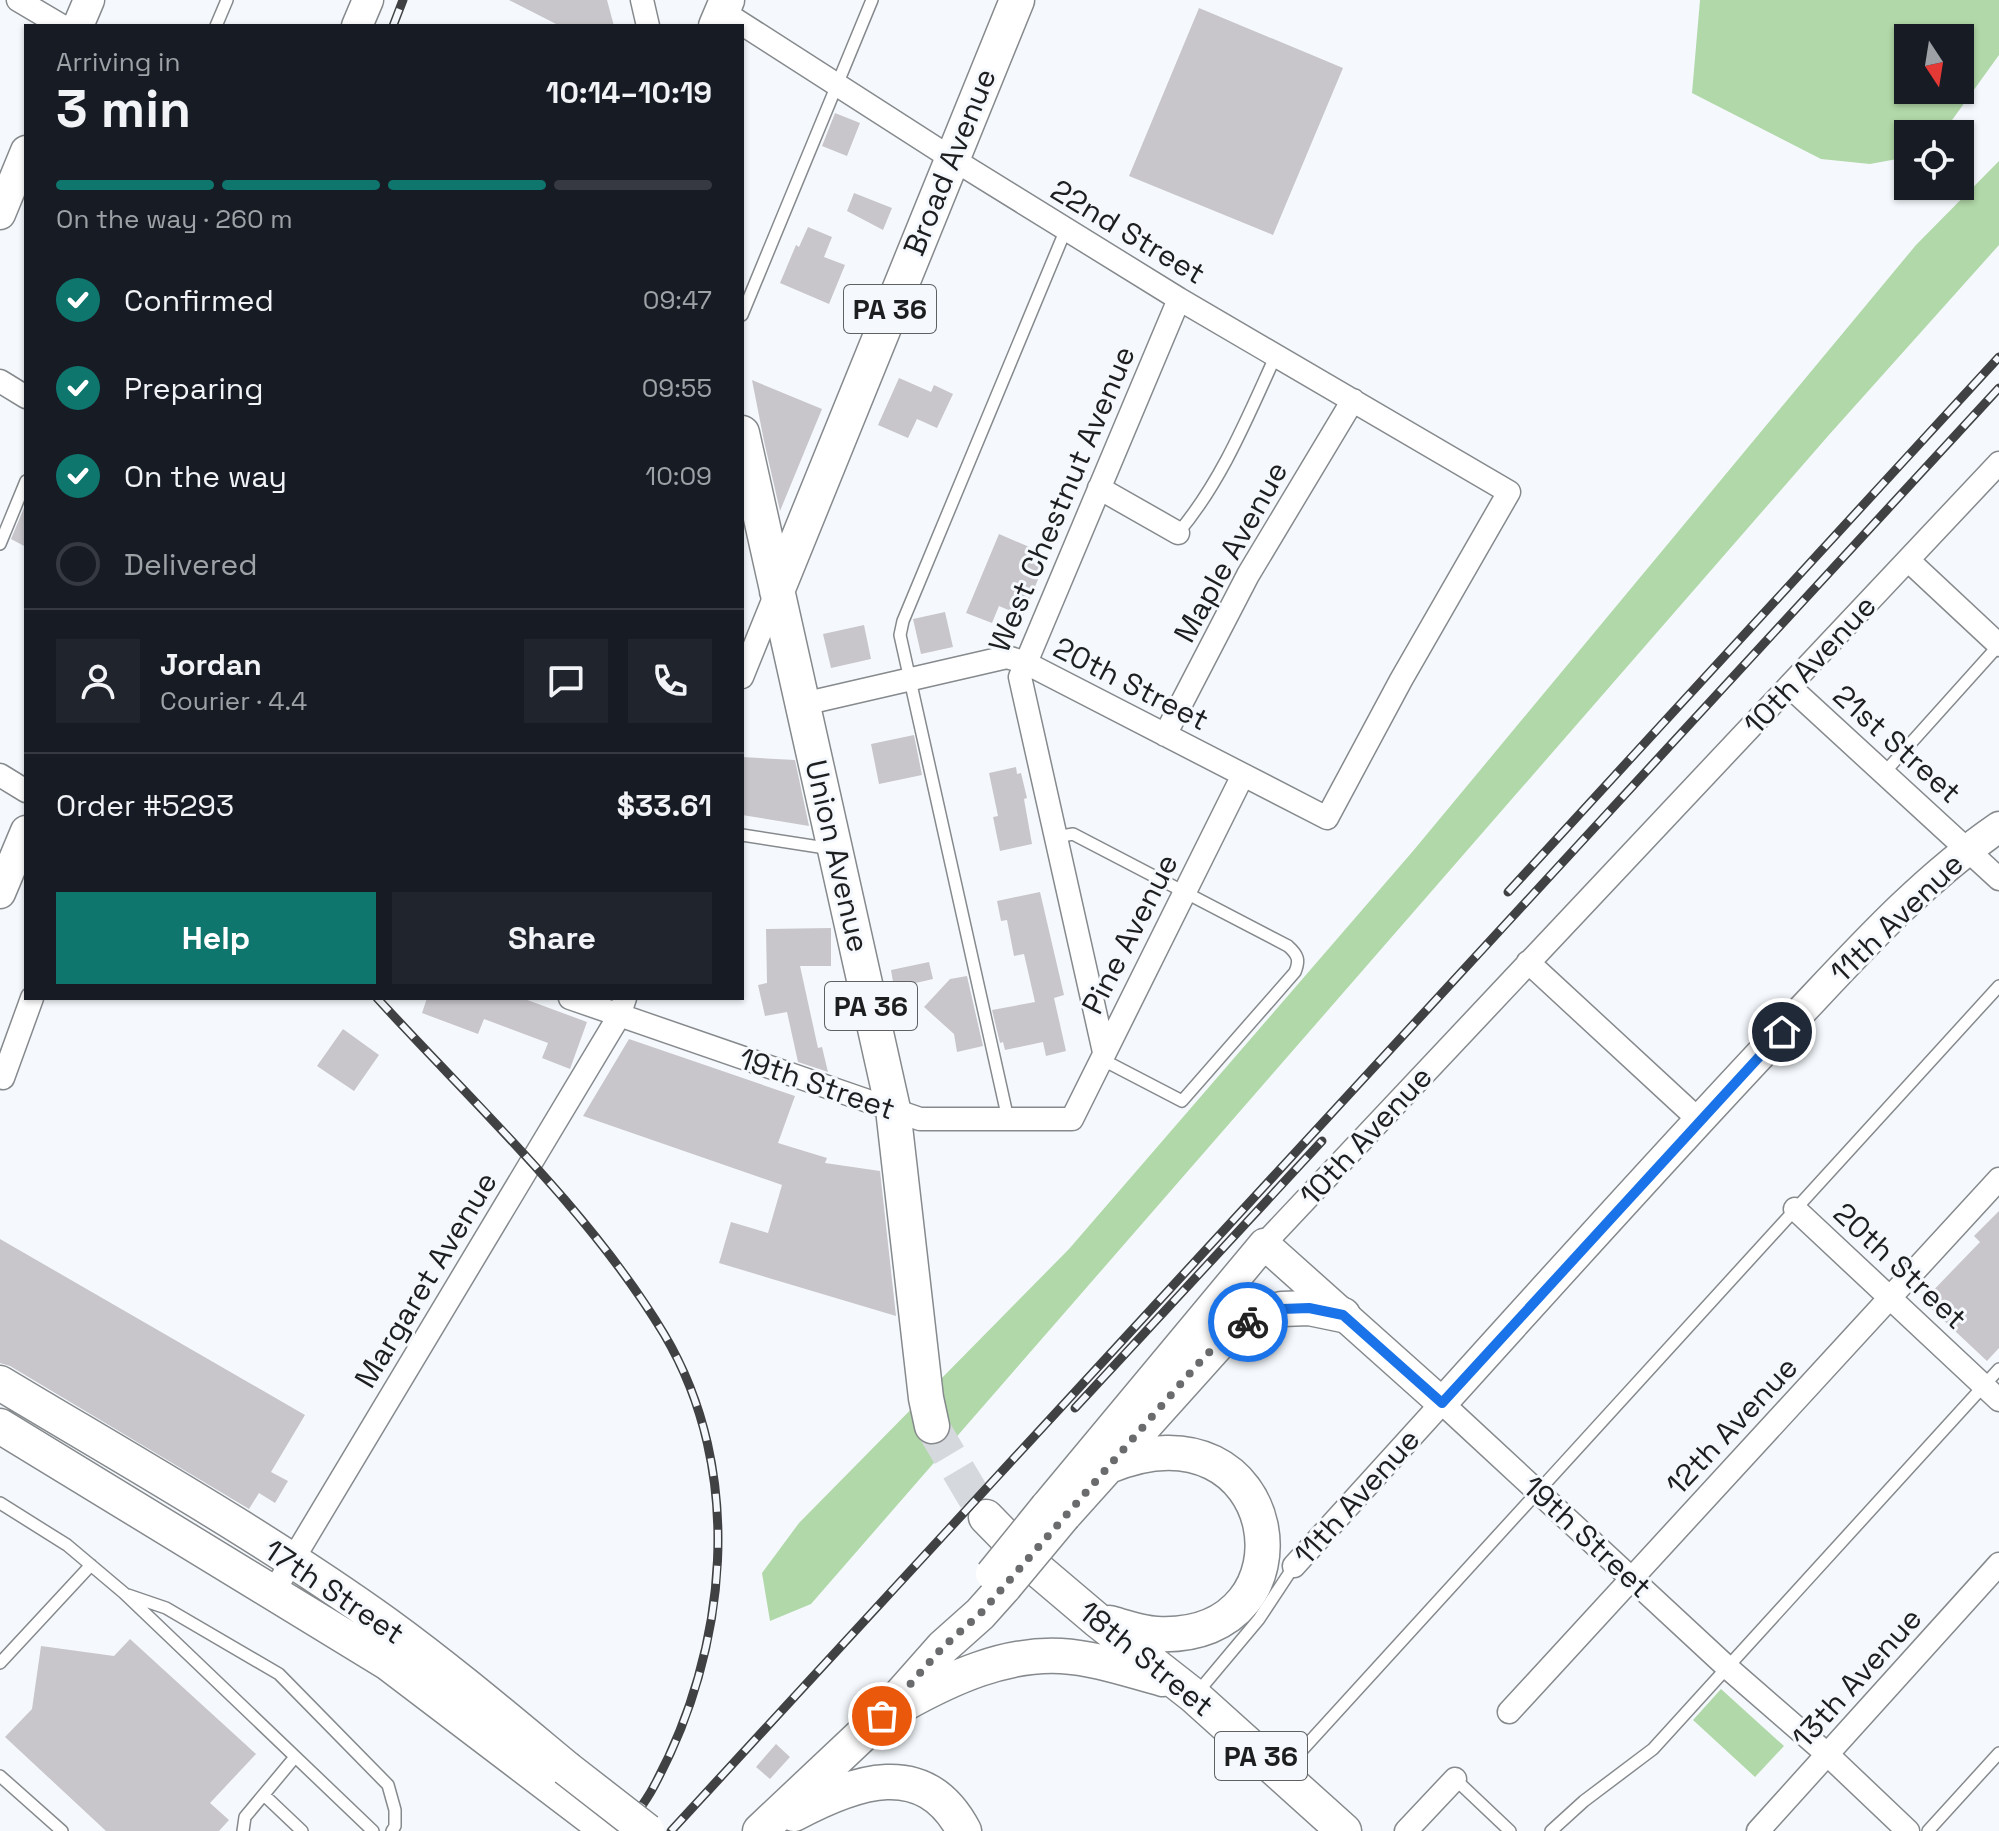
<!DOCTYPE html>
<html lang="en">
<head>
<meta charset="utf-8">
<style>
  :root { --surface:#171b24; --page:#20242c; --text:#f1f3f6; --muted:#9ea1a6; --line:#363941; --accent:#0f766e }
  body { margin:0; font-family:"Space Grotesk",sans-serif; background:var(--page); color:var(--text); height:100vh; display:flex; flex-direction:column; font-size:30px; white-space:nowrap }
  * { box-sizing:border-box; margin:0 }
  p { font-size:26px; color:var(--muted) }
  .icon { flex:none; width:44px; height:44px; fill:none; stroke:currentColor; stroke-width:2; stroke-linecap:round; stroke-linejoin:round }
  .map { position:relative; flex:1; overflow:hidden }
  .details { position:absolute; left:24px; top:24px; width:720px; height:976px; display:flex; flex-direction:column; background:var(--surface); border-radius:0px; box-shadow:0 2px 6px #0004 }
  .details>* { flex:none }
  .needle { width:52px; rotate:168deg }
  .buttons { position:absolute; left:1894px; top:24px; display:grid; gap:16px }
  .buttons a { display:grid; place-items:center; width:80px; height:80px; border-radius:0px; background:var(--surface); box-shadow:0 2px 6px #0004; font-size:40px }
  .pin { position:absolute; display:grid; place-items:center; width:68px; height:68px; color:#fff; margin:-34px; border:4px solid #fff; border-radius:50%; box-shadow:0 2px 8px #0007 }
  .courier { position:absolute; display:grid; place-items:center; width:80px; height:80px; margin:-40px; border:6px solid #1a73e8; border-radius:50%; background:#fff; color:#222; box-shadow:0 2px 10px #0007 }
  .headline em { font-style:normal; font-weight:700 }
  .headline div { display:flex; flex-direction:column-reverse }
  .headline { display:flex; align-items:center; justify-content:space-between; height:136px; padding:0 32px }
  h1 { font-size:52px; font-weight:700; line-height:60px }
  .bar { display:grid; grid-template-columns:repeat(4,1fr); gap:12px 8px; align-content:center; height:96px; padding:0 32px }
  .bar i { height:10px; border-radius:6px; background:var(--line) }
  .bar .active { background:var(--accent) }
  .bar p { grid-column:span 4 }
  .line { display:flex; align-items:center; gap:20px; padding:0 32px; border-top:2px solid var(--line) }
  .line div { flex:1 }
  .round { display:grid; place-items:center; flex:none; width:84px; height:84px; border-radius:0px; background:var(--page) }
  ol { padding:0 32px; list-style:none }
  li { display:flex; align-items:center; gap:24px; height:88px }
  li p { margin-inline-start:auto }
  li .icon { padding:8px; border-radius:50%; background:var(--accent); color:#fff; stroke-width:4 }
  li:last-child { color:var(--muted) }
  li i { width:44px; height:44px; border:4px solid var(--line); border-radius:50% }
  .primary-button { display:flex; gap:16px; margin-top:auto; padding:16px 32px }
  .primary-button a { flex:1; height:92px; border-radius:0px; background:var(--accent); color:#fff; font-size:32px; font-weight:700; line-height:92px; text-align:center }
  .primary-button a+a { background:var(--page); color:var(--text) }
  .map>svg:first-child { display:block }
</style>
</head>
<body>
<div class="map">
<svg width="1999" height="1831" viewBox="0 0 1999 1831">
  <rect width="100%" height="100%" fill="#f5f9fd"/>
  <!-- green -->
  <path fill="#b1d8a8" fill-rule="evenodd" d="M 1700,0 L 1999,0 L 1999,55 L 1942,134 L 1908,134 L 1908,157 L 1870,164 L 1821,159 L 1692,93 ZM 1908,38 L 1960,38 L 1960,90 L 1908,90 Z
    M 1999,161 L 1999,245 L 1828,436 L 811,1604 L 770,1621 L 762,1573 L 799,1523 L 1069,1249 L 1413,851 L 1916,245 Z
    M 1721,1689 L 1784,1746 L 1755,1777 L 1693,1720 Z"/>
  <!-- building -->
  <path fill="#c8c6ca" d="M 509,0 L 607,0 L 614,26 L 560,26 Z
    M 1199,8 L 1343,68 L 1273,235 L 1129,176 Z
    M 835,113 L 860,123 L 847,156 L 822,146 Z
    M 854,193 L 892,208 L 883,230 L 847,211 Z
    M 808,227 L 832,237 L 824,257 L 845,265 L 829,304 L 780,283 L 796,245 L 799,247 Z
    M 899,378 L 931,392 L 934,385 L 953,394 L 937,428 L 917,419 L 908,438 L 878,425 Z
    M 752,380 L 822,409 L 780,511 L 764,441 Z
    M 26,503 L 26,547 L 11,539 Z
    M 999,534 L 1048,555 L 1023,616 L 999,606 L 992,623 L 966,613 Z
    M 945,612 L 953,647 L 921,654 L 913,619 Z
    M 864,625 L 871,659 L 831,668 L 823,634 Z
    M 914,735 L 922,775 L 879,784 L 871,744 Z
    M 742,757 L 795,760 L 809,826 L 742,815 Z
    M 1016,767 L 1017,774 L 1021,773 L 1027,798 L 1024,799 L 1032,844 L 1000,851 L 993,817 L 998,816 L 989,773 Z
    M 1040,892 L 1064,995 L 1054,998 L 1066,1051 L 1046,1056 L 1043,1042 L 1005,1050 L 1003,1042 L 1000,1043 L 992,1010 L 1035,1002 L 1024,954 L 1014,956 L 1007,920 L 1001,921 L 997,901 Z
    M 831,928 L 831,966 L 800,966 L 818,1048 L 822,1047 L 828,1072 L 798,1062 L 787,1012 L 765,1016 L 758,985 L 767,983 L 766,929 Z
    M 929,962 L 933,979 L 894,988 L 891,970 Z
    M 967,976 L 983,1046 L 957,1052 L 954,1034 L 924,1007 L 950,979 Z
    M 427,998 L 522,998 L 587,1022 L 570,1069 L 542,1058 L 548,1043 L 484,1019 L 478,1034 L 422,1013 Z
    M 343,1029 L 379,1055 L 354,1091 L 317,1066 Z
    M 629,1039 L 795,1096 L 778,1143 L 827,1158 L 825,1163 L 880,1171 L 896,1316 L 719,1263 L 731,1222 L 768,1233 L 782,1185 L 583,1116 Z
    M 1999,1211 L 1999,1348 L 1987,1361 L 1923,1301 L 1980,1242 L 1974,1236 Z
    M 0,1239 L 305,1415 L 271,1472 L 288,1481 L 275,1503 L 259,1493 L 249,1509 L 10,1366 L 0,1363 Z
    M 130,1639 L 256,1754 L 210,1803 L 229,1820 L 219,1831 L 106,1831 L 5,1737 L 32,1709 L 41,1646 L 114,1656 Z
    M 776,1744 L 790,1757 L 770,1779 L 756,1767 Z"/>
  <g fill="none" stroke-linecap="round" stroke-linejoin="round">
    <!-- primary-tunnel -->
    <path stroke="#d5d8dc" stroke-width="34" stroke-dasharray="34 17" stroke-linecap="butt" d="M 932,1426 L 986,1517"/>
    <defs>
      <path id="lane" d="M 216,26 L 227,0
        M 742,315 L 872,0
        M 1178,533 C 1222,481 1248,416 1276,355
        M 0,544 L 26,481
        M 1884,773 L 1999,645
        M 742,835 L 832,849
        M 1056,837 L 1073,834 L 1288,946 C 1298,955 1300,960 1295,972 L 1182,1101 L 1107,1062 L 1104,1053
        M 1008,1119 L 900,635 L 903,621 L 1066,229
        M 0,1503 L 67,1545 L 124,1593 L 373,1831
        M 128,1595 L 166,1608 L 279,1674 L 388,1785 L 395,1810 L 395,1826 L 392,1831
        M 0,1663 L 91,1565
        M 1197,1693 L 1259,1619 L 1294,1566
        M 1283,1771 L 1999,986
        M 0,1776 L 62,1831
        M 1455,1779 L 1510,1831
        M 264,1795 L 302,1831
        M 243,1831 L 245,1817 L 295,1757
        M 1551,1831 L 1584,1801 L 1653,1749 L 1999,1369
        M 1928,1831 L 1999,1753"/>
      <path id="street" d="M 18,0 L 62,26
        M 642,0 L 648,26
        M 722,11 L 951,158 L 1179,299 L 1509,492 L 1401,680 L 1327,818 L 1026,663 L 1007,657 L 803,704
        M 0,381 L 26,397
        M 1099,488 L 1178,533
        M 1909,561 L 1999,645
        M 742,677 L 776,593
        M 1790,687 L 1999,879
        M 1165,735 L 1248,575 L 1353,400
        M 0,775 L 26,791
        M 1528,962 L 1699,1120
        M 570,998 L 920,1119 L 1072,1119 L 1243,775
        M 1104,1052 L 1020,677 L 1179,299
        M 3,1078 L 32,998
        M 1795,1209 L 1999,1400
        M 1264,1244 L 1999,463
        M 1294,1566 L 1442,1403 L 1728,1668 L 1828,1755 L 1908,1831
        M 274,1591 L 619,1016 L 625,998
        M 1509,1712 L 1999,1179
        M 1406,1831 L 1455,1779
        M 1758,1831 L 1999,1564"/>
      <path id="secondary" d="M 78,26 L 89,0
        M 357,26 L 368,0
        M 0,214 L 26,151
        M 0,893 L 26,831
        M 1046,1506 L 1264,1244 L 1442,1403 C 1552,1281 1662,1159 1774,1040 C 1846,965 1913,886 1999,827"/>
      <path id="primary" d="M 716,26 L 727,0
        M 742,433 L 893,1109 L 926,1398 L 932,1426
        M 777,591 L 1017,0
        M 0,1383 C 130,1461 263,1536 386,1624 C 448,1669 507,1719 566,1768
        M 0,1426 L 388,1663 L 609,1831
        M 1106,1467 C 1285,1392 1322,1642 1157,1634 C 1141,1633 1124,1627 1109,1623
        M 1064,1515 L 1224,1337 L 1266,1312 L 1282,1309 L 1309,1308 L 1343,1315
        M 986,1517 L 1038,1570 L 1097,1620 L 1194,1696 L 1344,1831
        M 904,1704 C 951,1678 1005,1653 1061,1656 C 1096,1658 1129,1670 1163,1679
        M 794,1814 C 854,1782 924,1755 964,1831
        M 760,1831 L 882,1716 L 943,1647 L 980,1614 L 1005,1586"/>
    </defs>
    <!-- lane casing -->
    <use href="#lane" stroke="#868a8d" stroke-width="14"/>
    <!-- street casing -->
    <use href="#street" stroke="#868a8d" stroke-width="25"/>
    <!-- secondary casing -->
    <use href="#secondary" stroke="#868a8d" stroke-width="33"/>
    <!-- primary casing -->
    <use href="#primary" stroke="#868a8d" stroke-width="37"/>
    <!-- lane -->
    <use href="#lane" stroke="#fff" stroke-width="11"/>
    <!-- street -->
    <use href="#street" stroke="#fff" stroke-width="22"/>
    <!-- secondary -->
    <use href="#secondary" stroke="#fff" stroke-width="30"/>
    <!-- primary -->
    <use href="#primary" stroke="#fff" stroke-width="34"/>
    <defs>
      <path id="rail" d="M 393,26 L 403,0
        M 1508,892 L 1999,357
        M 377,998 C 474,1104 590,1211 664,1334 C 746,1472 728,1649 654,1786 C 646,1802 634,1816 624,1831
        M 1075,1408 L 1322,1141
        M 671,1831 L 1999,388"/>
    </defs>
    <!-- rail casing -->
    <use href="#rail" stroke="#404142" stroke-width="9"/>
    <!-- rail -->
    <use href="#rail" stroke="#f5f9fd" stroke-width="6" stroke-dasharray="18" stroke-linecap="butt"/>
    <defs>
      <path id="secondary-bridge" d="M 991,1574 L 1046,1506"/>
      <path id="primary-bridge" d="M 1005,1586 L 1064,1515
        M 566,1768 L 647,1831"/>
    </defs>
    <!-- secondary-bridge casing -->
    <use href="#secondary-bridge" stroke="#868a8d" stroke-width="33" stroke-linecap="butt"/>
    <!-- primary-bridge casing -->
    <use href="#primary-bridge" stroke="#868a8d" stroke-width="37" stroke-linecap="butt"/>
    <!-- secondary-bridge -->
    <use href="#secondary-bridge" stroke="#fff" stroke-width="30"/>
    <!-- primary-bridge -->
    <use href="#primary-bridge" stroke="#fff" stroke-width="34"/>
  </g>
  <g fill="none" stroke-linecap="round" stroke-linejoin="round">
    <!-- done -->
    <path stroke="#696b6d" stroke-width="8" stroke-dasharray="0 14.4" d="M 882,1716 L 943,1647 L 980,1614 L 1197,1365 L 1224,1337 L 1248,1322"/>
    <!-- route -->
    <path stroke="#1a73e8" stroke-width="10" d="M 1248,1322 L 1266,1312 L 1282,1309 L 1309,1308 L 1343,1315 L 1442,1403 L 1782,1032"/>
  </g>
  <g text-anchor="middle" stroke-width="6" stroke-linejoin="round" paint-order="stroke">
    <!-- shield labels -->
    <g fill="#f5f9fd" stroke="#5e6062" stroke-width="2">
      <rect x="844" y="285" width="92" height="48" rx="6"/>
      <rect x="825" y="982" width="92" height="48" rx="6"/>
      <rect x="1215" y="1732" width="92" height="48" rx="6"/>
    </g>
    <g font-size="28" font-weight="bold" fill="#1d1e1f">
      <text x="890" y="319">PA 36</text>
      <text x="871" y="1016">PA 36</text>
      <text x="1261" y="1766">PA 36</text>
    </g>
    <!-- street labels -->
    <g font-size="30" fill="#1d1e1f" stroke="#f5f9fd">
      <text transform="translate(950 162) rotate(-68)" y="10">Broad Avenue</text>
      <text transform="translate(1128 232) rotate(31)" y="10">22nd Street</text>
      <text transform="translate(1062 499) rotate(-67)" y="10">West Chestnut Avenue</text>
      <text transform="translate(1231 552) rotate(-61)" y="10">Maple Avenue</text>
      <text transform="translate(1810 665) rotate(-47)" y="10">10th Avenue</text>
      <text transform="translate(1131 684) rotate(27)" y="10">20th Street</text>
      <text transform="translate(1897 744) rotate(42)" y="10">21st Street</text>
      <text transform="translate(837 856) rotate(77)" y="10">Union Avenue</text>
      <text transform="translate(1897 918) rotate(-44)" y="10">11th Avenue</text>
      <text transform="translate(1130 934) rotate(-63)" y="10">Pine Avenue</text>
      <text transform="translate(817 1084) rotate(19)" y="10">19th Street</text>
      <text transform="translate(1366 1136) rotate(-47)" y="10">10th Avenue</text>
      <text transform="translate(1900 1266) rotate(43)" y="10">20th Street</text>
      <text transform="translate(426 1280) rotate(-59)" y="10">Margaret Avenue</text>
      <text transform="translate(1732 1426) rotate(-47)" y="10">12th Avenue</text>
      <text transform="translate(1357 1497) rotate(-48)" y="10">11th Avenue</text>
      <text transform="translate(1587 1537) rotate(43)" y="10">19th Street</text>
      <text transform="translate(334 1592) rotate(34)" y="10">17th Street</text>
      <text transform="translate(1146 1659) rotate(39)" y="10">18th Street</text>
      <text transform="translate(1857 1678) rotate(-48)" y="10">13th Avenue</text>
    </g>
  </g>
</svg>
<div class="buttons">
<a><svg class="needle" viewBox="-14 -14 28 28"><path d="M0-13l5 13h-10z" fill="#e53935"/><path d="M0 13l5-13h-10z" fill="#9ea1a6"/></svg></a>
<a><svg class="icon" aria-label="locate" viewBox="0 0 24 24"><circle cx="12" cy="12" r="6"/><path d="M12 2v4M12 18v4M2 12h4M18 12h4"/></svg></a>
</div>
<div class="pin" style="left:882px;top:1716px;background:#ea580c"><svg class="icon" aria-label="bag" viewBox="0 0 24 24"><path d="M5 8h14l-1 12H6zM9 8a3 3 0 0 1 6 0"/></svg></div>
<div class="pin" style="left:1782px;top:1032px;background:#1f2937"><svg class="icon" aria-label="home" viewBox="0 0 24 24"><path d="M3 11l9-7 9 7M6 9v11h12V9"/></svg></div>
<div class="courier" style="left:1248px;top:1322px"><svg class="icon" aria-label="bike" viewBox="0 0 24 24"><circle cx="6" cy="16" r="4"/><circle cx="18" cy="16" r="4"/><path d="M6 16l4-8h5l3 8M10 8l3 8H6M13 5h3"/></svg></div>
<section class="details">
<div class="headline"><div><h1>3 min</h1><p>Arriving in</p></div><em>10:14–10:19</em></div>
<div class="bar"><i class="active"></i><i class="active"></i><i class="active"></i><i></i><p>On the way · 260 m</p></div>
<ol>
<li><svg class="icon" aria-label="check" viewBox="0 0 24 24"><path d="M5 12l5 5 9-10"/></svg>Confirmed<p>09:47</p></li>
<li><svg class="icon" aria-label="check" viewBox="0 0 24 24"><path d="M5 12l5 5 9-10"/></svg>Preparing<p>09:55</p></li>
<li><svg class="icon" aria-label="check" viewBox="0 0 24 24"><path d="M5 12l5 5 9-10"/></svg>On the way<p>10:09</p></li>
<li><i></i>Delivered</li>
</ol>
<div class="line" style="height:144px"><a class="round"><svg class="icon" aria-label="person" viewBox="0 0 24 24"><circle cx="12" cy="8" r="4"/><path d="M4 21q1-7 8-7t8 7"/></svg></a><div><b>Jordan</b><p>Courier · 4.4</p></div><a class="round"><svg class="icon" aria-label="chat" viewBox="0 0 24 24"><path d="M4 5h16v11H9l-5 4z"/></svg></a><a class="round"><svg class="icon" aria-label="phone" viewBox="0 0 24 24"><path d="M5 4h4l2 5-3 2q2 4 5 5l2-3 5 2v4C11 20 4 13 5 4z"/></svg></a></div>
<div class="line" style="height:104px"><div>Order #5293</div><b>$33.61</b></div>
<div class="primary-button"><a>Help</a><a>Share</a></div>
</section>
</div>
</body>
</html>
